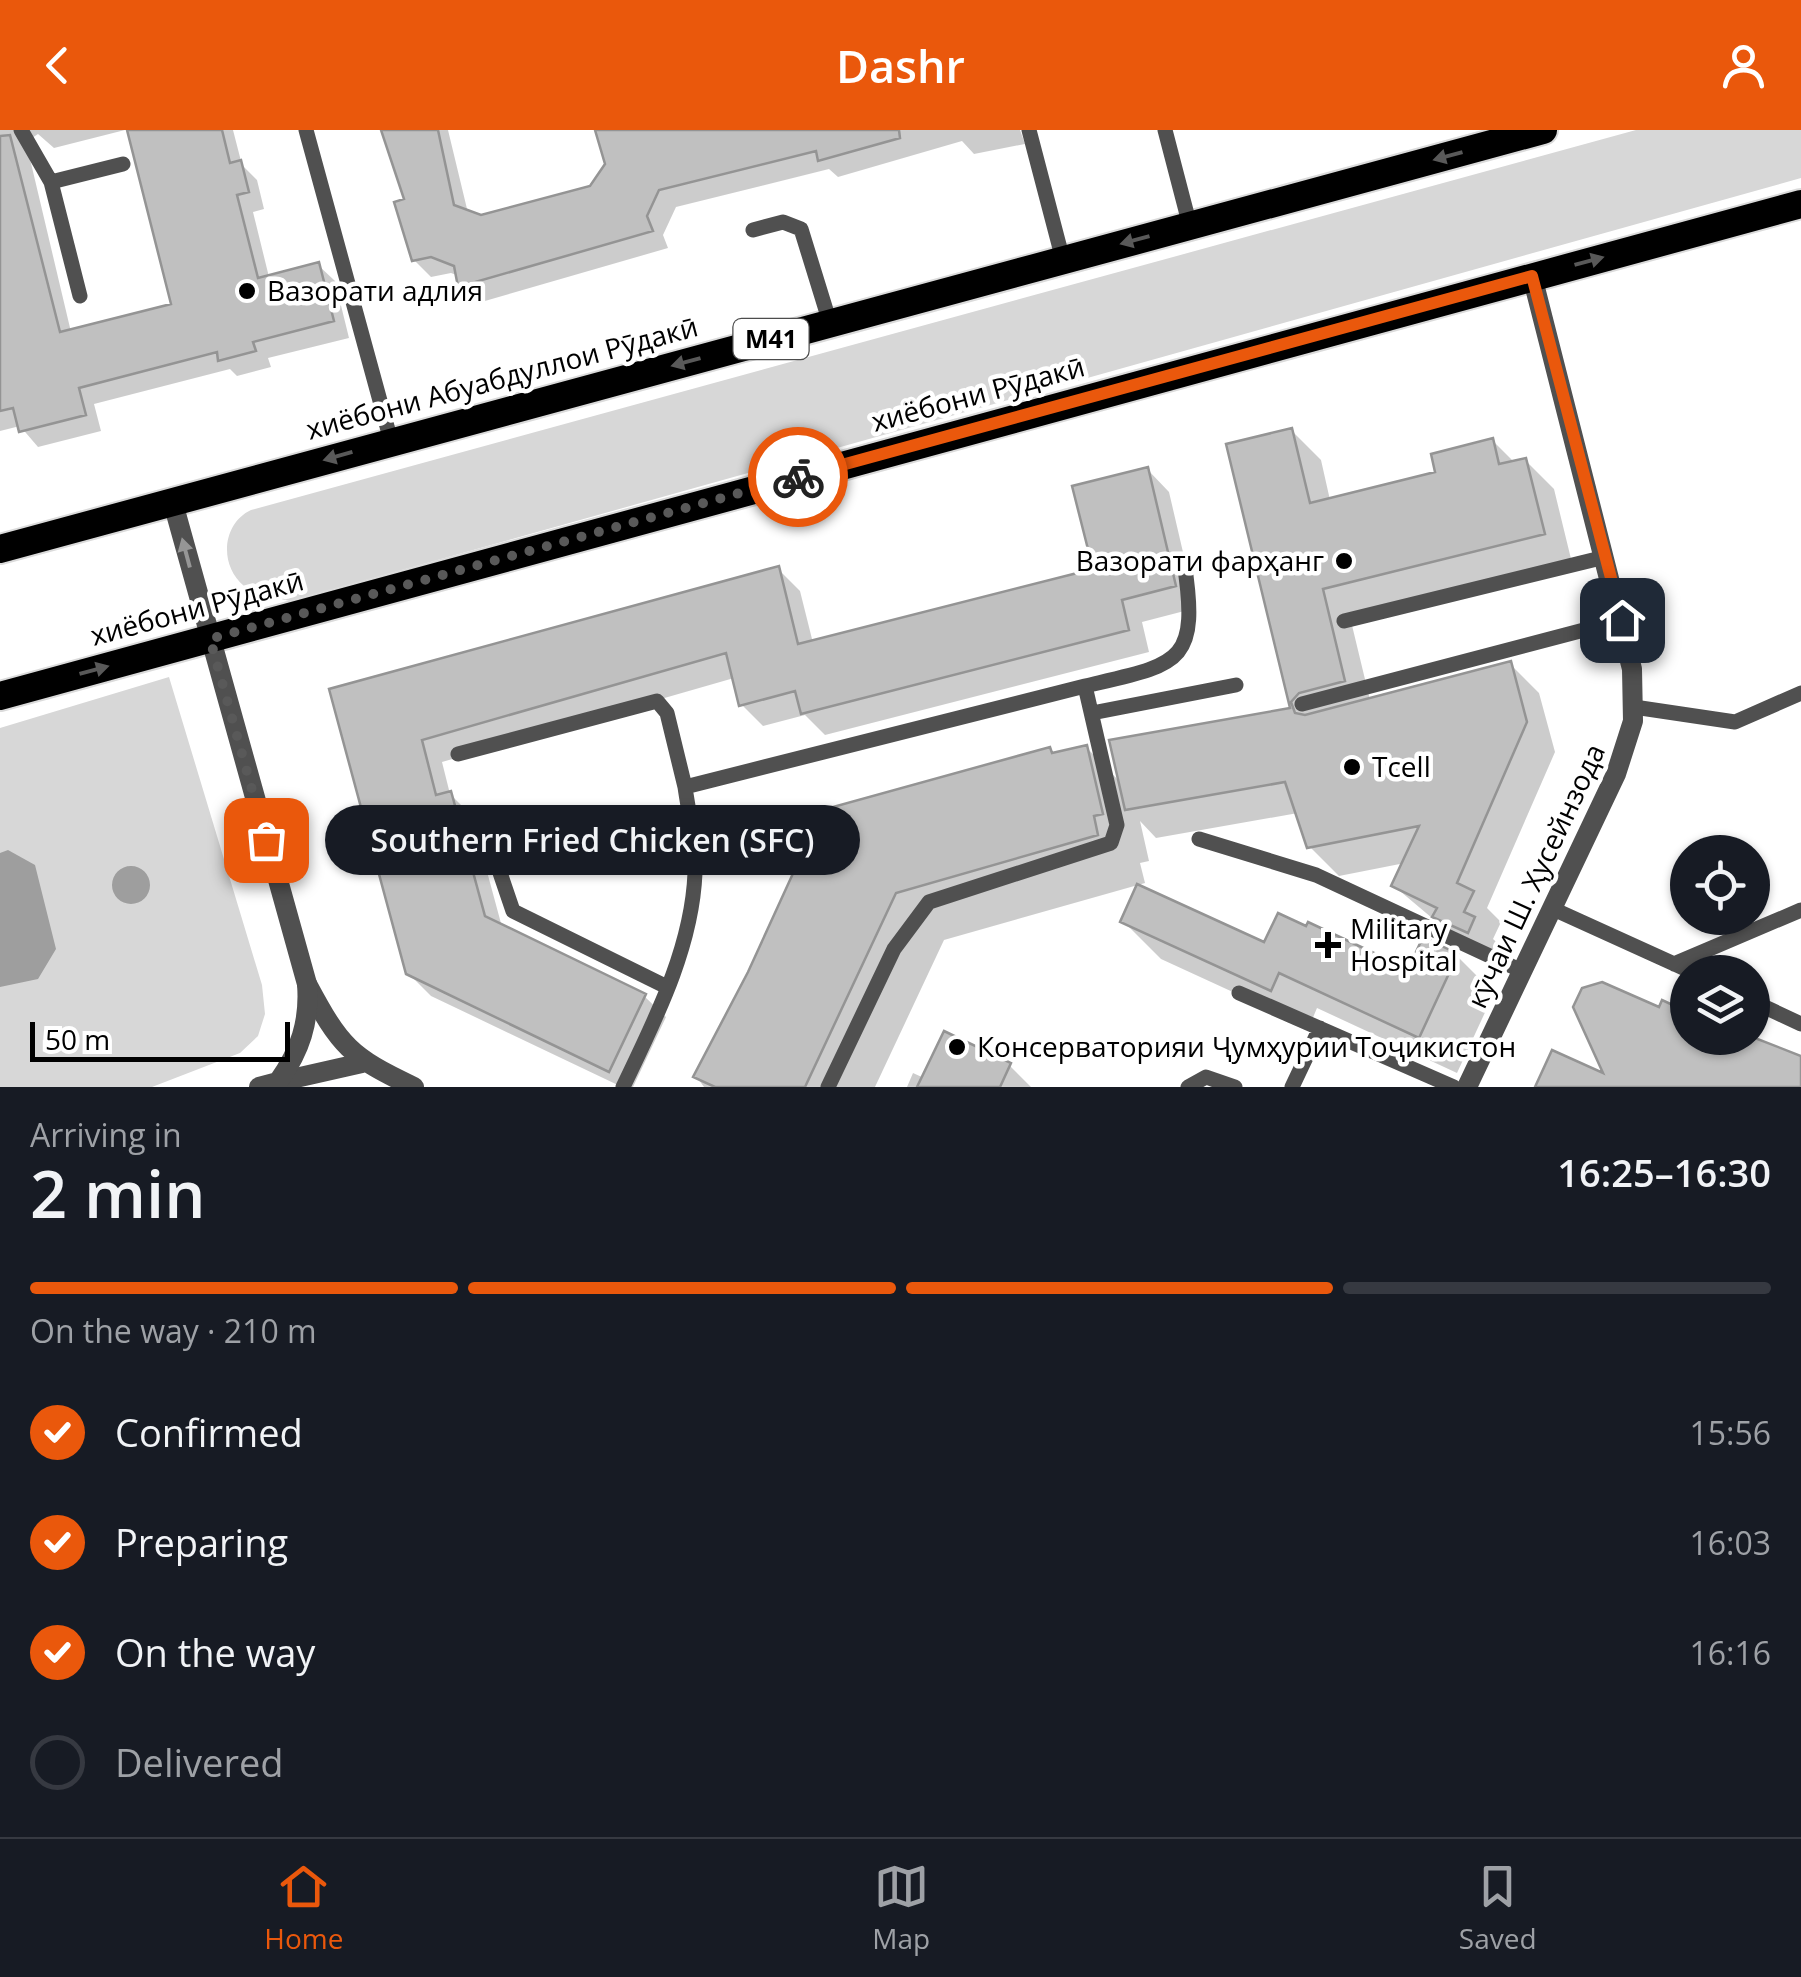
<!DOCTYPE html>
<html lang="en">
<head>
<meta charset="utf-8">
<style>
  :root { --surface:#171b24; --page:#20242c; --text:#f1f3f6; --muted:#9ea1a6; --line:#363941; --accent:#ea580c }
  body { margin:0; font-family:"Open Sans",sans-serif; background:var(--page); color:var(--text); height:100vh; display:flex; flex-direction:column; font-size:38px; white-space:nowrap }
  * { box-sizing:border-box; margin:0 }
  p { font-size:32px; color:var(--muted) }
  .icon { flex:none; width:55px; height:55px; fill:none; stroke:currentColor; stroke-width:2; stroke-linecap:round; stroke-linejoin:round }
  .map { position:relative; height:957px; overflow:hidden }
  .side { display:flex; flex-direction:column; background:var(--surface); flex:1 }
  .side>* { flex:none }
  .buttons { position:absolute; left:1670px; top:705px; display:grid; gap:20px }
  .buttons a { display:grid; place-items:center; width:100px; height:100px; border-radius:50%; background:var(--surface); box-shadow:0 2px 8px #0004; font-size:50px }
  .scale { position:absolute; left:30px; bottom:25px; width:260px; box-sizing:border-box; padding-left:10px; border:5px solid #000; border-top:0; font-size:28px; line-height:35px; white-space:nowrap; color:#000; -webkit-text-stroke:8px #fff; paint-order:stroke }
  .pin { position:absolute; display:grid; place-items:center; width:85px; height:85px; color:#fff; margin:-42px; border-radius:20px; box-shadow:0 5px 15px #0006 }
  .courier { position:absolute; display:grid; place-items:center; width:100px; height:100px; margin:-50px; border:8px solid #ea580c; border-radius:50%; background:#fff; color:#222; box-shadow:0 2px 12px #0007 }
  .bubble { position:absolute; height:70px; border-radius:35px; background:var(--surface); box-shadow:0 2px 8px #0004; font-size:32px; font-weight:600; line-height:70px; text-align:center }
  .summary em { font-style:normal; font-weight:600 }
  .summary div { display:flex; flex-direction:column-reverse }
  .summary { display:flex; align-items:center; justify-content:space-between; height:170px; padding:0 30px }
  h1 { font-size:65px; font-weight:600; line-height:75px }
  .bar { display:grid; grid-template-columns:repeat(4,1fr); gap:15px 10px; align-content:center; height:120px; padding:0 30px }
  .bar i { height:12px; border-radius:8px; background:var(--line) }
  .bar .current { background:var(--accent) }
  .bar p { grid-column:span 4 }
  ol { padding:0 30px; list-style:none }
  li { display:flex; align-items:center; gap:30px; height:110px }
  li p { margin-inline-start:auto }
  li .icon { padding:10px; border-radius:50%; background:var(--accent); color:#fff; stroke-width:4 }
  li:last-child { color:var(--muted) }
  li i { width:55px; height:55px; border:5px solid var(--line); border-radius:50% }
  header { display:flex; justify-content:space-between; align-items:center; height:130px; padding:0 30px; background:var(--accent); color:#fff; font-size:45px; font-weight:600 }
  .tabs { display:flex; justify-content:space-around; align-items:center; height:140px; border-top:2px solid var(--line); background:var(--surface); font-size:28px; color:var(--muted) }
  .tabs a { display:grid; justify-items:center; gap:5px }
  .tabs .current { color:var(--accent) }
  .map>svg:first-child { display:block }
</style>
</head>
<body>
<header><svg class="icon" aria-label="back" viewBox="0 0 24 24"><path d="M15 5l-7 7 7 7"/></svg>Dashr<svg class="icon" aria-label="person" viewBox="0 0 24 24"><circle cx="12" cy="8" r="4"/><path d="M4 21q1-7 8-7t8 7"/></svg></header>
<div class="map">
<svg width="1801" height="957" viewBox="0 0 1801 957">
  <rect width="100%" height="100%" fill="#fff"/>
  <!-- green -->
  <path fill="#d7d7d7" d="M 1636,0 L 1801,0 L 1801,48 L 291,471 C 276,468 256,466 244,456 C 218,434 223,393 251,380 Z
    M 169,547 L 262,855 L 265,884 L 258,906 L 240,923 L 152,957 L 0,957 L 0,598 Z"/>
  <!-- water -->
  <path fill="#9e9e9e" d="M 8,720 L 35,735 L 56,819 L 38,849 L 0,857 L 0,723 Z
    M112 755a19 19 0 1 1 38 0a19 19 0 1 1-38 0Z"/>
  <!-- shadow -->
  <path fill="#0003" d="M 0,0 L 125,0 L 54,18 L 38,4 L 26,12 L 71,202 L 174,176 L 129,0 L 233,0 L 242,35 L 257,50 L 264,79 L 253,82 L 269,147 L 318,135 L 335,151 L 349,208 L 268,228 L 271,237 L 237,246 L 230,239 L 94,274 L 101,301 L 38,317 L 20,296 L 0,301 Z
    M 384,0 L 448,0 L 468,83 L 481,88 L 591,58 L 607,35 L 598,0 L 1020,0 L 1025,14 L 974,24 L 962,11 L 838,47 L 829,39 L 676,77 L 663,105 L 668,118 L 478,173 L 460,156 L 459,146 L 451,143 L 431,147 L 414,130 L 407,71 Z
    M 1292,301 L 1321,330 L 1330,370 L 1438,344 L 1493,311 L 1515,333 L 1525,330 L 1554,359 L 1572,433 L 1350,487 L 1370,570 L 1510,534 L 1539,563 L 1555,622 L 1487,778 L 1501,792 L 1493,809 L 1503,818 L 1497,830 L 1464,815 L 1394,756 L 1405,733 L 1339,746 L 1310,717 L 1298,683 L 1156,708 L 1140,691 L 1149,731 L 1140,733 L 1145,753 L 944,810 L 875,957 L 704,957 L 696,946 L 1050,620 L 1055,625 L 1086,617 L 1121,653 L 1293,580 L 1229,316 Z
    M 1148,340 L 1169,362 L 1196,478 L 1142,492 L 1149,522 L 825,605 L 805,585 L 763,596 L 741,574 L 734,548 L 442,632 L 450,664 L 472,686 L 502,797 L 644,866 L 666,887 L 633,957 L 622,957 L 431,866 L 408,843 L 332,561 L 778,439 L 800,461 L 813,513 L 1096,440 Z
    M 1123,791 L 1409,842 L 1457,826 L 1494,863 L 1457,943 L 1317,878 L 1309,897 L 1161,829 Z
    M 945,904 L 1010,936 L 1031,957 L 907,957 L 913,943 L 924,948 Z"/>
  <!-- building -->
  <path fill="#c0c0c0" stroke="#949494" stroke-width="2.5" d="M 127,0 L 222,0 L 230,33 L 241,30 L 249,62 L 237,65 L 258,148 L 319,132 L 334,191 L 253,212 L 256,221 L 218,231 L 217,222 L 79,258 L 86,285 L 19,302 L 13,278 L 0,281 L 0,6 L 10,5 L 60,202 L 171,174 Z
    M 381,0 L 438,0 L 454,75 L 481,85 L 590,56 L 605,34 L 595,0 L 899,0 L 900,8 L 818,31 L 816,21 L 659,60 L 647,86 L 653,101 L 458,157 L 454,136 L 431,127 L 412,131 L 394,72 L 404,69 Z
    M 1292,298 L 1310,373 L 1435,342 L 1431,324 L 1493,308 L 1499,334 L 1526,328 L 1545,404 L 1323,459 L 1345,551 L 1299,563 L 1291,572 L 1295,583 L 1305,585 L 1511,531 L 1527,592 L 1457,753 L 1474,761 L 1464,782 L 1475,787 L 1468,803 L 1432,787 L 1437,778 L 1391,756 L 1419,696 L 1307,718 L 1285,652 L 1125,680 L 1109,610 L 1290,578 L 1226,314 Z
    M 1148,337 L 1176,456 L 1122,470 L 1129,500 L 801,584 L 795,561 L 739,576 L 726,523 L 422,610 L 436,665 L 451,661 L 485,786 L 646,864 L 609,942 L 406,844 L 329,559 L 779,436 L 798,514 L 1093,439 L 1072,356 Z
    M 1087,615 L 1103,684 L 1094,686 L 1098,705 L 896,763 L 805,957 L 715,957 L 693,947 L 748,842 L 822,680 L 1050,617 L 1052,623 Z
    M 1137,754 L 1264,812 L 1278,783 L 1306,796 L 1308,792 L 1408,839 L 1423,807 L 1458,824 L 1419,908 L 1279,843 L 1271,861 L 1120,792 Z
    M 1602,852 L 1659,877 L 1662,870 L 1688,882 L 1688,908 L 1755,908 L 1801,926 L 1801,957 L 1535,957 L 1552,920 L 1603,943 L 1573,877 L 1582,858 Z
    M 944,901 L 1011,933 L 1000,957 L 917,957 Z"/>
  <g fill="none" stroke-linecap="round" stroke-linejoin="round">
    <defs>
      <path id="trunk" d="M 0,419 L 1543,0
        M 0,566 L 1801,74"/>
    </defs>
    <!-- trunk casing -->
    <use href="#trunk" stroke="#dbdbdb" stroke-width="32"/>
    <!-- service -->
    <path stroke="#505050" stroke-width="15" d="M 21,0 L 51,52 L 123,34
      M 306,0 L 391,311
      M 1029,0 L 1063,130
      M 1165,0 L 1190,96
      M 51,52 L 80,166
      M 753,100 L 783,92 L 801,99 L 830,193
      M 1344,491 L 1605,427
      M 1085,556 C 1179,534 1200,535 1184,432
      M 1302,574 L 1622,490
      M 1634,577 L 1735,592 L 1801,563
      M 1092,583 L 1236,555
      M 458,624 L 657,571 L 667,583 L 685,657
      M 1199,709 L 1316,745 L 1522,841
      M 495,728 L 513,781 L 667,857
      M 1551,778 L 1692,842
      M 1674,834 L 1801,780
      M 1239,863 L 1454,957
      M 1752,871 L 1801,894
      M 623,957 C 655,890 692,818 695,743 C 696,714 689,685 685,657 L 1085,556 L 1117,695 L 1111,713 L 929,772 L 894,819 L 828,957
      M 1188,957 L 1206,947 L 1235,957
      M 1292,957 L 1320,898"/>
    <!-- minor -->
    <path stroke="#505050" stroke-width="20" d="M 307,854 C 340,916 350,927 414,957
      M 278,952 L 362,933
      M 1467,957 L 1616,644 L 1633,591 L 1632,539 L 1532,146"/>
    <!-- tertiary -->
    <path stroke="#505050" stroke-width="20" d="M 173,373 L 307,854 C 310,892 300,921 278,952 L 259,957"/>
    <!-- trunk -->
    <use href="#trunk" stroke="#000" stroke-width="28"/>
  </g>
  <!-- one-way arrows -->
  <defs><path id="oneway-solid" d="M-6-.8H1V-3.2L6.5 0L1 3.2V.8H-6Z" transform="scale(2.5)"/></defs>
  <g fill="#595959">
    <use href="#oneway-solid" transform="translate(1448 26) rotate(165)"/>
    <use href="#oneway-solid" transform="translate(1135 110) rotate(165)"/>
    <use href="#oneway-solid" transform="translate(1589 131) rotate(-15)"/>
    <use href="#oneway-solid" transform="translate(686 232) rotate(165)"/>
    <use href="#oneway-solid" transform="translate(338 326) rotate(164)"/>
    <use href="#oneway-solid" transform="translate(94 540) rotate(-15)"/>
  </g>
  <use fill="#969696" href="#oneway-solid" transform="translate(186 423) rotate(-105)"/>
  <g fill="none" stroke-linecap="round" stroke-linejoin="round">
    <!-- done -->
    <path stroke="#595959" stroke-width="10" stroke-dasharray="0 18" d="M 266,710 L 210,509 L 798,347"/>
    <!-- route -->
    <path stroke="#ea580c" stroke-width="12" d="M 798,347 L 1532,146 L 1622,490"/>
  </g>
  <!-- markers -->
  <g fill="#000" stroke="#fff" stroke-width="4">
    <circle cx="247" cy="161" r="10"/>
    <circle cx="1344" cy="431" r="10"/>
    <circle cx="1352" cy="637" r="10"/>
    <path d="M1323 800h10v10h10v10h-10v10h-10v-10h-10v-10h10z"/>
    <circle cx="957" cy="917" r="10"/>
  </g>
  <g text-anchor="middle" stroke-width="9" stroke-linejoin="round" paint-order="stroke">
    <!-- shield labels -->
    <rect fill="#fff" stroke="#4c4c4c" stroke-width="2.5" x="733.5" y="189" width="75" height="40" rx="8"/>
    <g font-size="25" font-weight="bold" fill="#000">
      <text x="771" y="218">M41</text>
    </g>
    <!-- poi labels -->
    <g font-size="28" fill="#000" stroke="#fff" text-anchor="start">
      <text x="267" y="171">Вазорати адлия</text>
      <text x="1324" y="441" text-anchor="end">Вазорати фарҳанг</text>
      <text x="1372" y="647">Tcell</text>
      <text x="1350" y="809">Military<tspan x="1350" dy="32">Hospital</tspan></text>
      <text x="977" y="927">Консерваторияи Ҷумҳурии Тоҷикистон</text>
    </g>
    <!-- street labels -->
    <g font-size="28" fill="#000" stroke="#fff">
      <text transform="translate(502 248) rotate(-15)" y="10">хиёбони Абуабдуллои Рӯдакӣ</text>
      <text transform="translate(978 264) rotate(-15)" y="10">хиёбони Рӯдакӣ</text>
      <text transform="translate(197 478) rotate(-15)" y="10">хиёбони Рӯдакӣ</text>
      <text transform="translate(1536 746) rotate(-65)" y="10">кӯчаи Ш. Ҳусейнзода</text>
    </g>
  </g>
</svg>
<div class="buttons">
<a><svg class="icon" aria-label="locate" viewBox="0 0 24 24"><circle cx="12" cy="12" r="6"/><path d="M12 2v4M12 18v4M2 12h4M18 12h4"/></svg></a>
<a><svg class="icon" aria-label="layers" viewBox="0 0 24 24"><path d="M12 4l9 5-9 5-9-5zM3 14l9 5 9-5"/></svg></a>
</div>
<div class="scale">50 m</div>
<div class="pin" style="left:266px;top:710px;background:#ea580c"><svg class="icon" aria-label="bag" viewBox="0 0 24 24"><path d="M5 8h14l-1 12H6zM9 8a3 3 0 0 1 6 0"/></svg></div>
<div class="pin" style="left:1622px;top:490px;background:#1f2937"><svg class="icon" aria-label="home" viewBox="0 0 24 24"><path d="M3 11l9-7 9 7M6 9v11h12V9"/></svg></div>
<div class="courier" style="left:798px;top:347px"><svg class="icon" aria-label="bike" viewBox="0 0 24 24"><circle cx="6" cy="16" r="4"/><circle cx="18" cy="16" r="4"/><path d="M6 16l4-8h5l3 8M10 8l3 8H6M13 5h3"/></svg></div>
<div class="bubble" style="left:325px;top:675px;width:535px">Southern Fried Chicken (SFC)</div>
</div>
<section class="side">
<div class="summary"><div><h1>2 min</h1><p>Arriving in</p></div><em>16:25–16:30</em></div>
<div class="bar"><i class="current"></i><i class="current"></i><i class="current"></i><i></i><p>On the way · 210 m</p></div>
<ol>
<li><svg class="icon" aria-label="check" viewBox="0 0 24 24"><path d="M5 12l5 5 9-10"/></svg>Confirmed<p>15:56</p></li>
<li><svg class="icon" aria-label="check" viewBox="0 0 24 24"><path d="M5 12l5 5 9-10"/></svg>Preparing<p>16:03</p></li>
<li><svg class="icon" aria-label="check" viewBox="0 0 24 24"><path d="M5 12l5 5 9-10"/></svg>On the way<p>16:16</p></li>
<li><i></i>Delivered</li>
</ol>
</section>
<nav class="tabs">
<a class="current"><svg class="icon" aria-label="home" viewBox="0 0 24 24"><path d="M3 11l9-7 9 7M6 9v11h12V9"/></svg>Home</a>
<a><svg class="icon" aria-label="map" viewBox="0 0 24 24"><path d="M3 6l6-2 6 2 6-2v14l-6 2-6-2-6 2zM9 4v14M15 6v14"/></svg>Map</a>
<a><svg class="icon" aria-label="saved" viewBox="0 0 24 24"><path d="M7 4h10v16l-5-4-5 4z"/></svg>Saved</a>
</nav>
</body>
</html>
